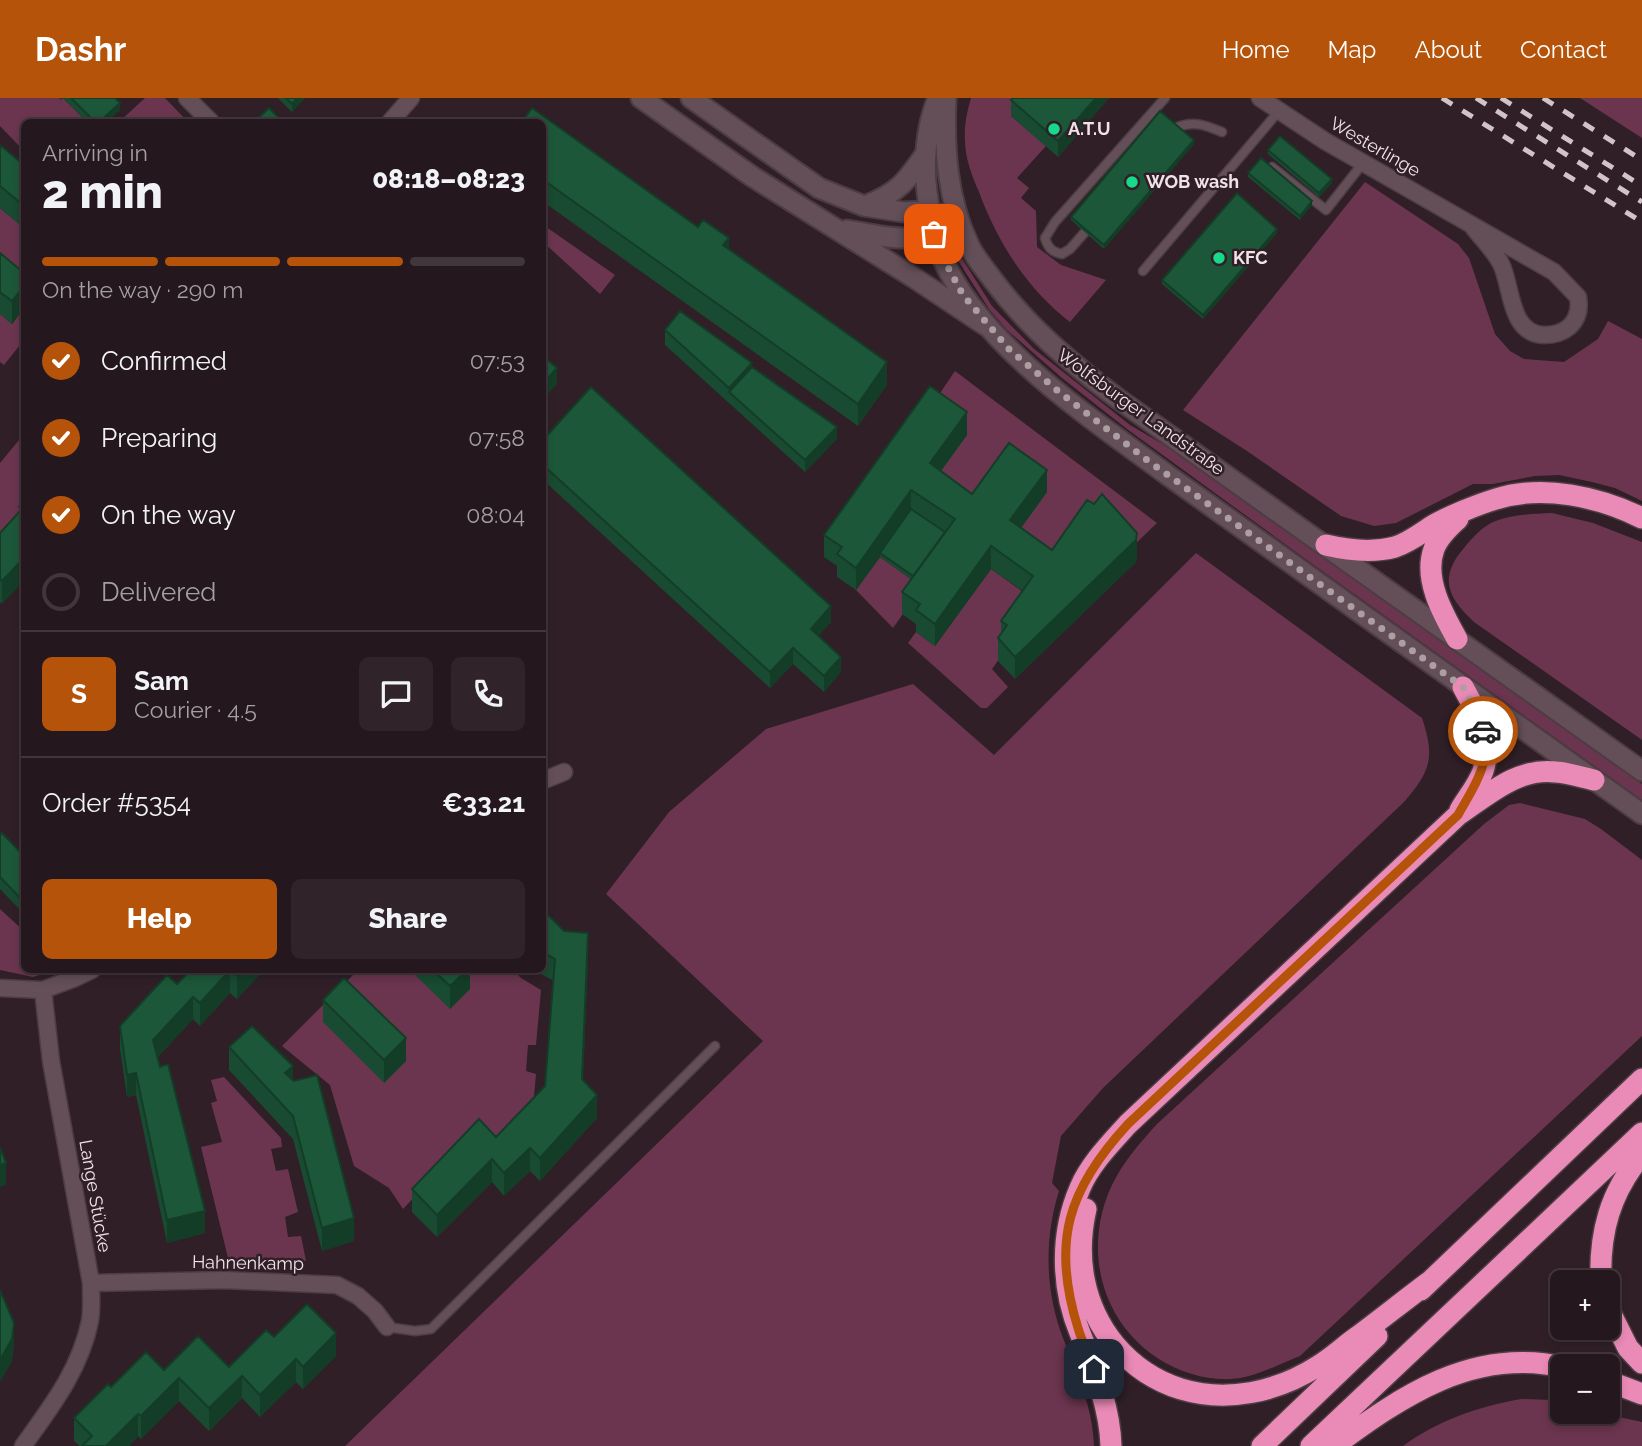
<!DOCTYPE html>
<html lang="en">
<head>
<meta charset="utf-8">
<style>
  :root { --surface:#24171d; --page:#30242a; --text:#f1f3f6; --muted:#a39fa4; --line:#41363b; --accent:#b45309 }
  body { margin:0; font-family:Raleway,sans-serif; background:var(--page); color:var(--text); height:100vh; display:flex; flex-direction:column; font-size:26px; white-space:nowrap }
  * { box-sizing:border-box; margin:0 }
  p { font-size:23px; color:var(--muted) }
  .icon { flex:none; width:38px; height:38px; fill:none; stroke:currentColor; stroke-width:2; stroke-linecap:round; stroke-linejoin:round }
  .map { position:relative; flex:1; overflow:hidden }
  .side { position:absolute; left:21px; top:21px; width:525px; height:854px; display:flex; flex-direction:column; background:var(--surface); border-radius:10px; box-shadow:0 4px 10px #0003,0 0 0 2px var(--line) }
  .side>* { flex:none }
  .buttons { position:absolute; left:1550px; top:1172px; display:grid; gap:14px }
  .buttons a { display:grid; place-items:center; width:70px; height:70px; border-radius:10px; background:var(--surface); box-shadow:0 4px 10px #0003,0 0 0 2px var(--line); font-size:35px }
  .pin { position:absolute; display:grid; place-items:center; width:60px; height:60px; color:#fff; margin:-30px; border-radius:14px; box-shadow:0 4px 10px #0006 }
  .courier { position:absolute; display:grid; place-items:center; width:70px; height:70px; margin:-35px; border:5px solid #b45309; border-radius:50%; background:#fff; color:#222; box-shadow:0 2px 9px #0007 }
  .overview em { font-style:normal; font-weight:800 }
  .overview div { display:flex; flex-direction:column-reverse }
  .overview { display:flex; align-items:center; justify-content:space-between; height:119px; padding:0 21px }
  h1 { font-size:46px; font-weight:800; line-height:52px }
  .bar { display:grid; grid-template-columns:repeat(4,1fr); gap:10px 7px; align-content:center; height:84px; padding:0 21px }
  .bar i { height:9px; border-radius:5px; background:var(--line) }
  .bar .current { background:var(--accent) }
  .bar p { grid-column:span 4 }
  .line { display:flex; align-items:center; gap:18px; padding:0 21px; border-top:2px solid var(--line) }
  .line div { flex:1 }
  .round { display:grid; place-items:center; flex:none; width:74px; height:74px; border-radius:10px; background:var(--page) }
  ol { padding:0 21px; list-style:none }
  li { display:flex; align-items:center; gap:21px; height:77px }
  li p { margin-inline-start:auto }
  li .icon { padding:7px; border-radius:50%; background:var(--accent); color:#fff; stroke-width:4 }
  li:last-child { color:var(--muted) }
  li i { width:38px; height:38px; border:4px solid var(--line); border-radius:50% }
  .primary-button { display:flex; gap:14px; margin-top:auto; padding:14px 21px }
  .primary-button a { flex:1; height:80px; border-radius:10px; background:var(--accent); color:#fff; font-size:28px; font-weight:800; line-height:80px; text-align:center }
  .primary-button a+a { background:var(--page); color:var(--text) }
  header { display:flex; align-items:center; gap:42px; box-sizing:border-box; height:98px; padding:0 35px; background:var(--accent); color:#fff }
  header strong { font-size:33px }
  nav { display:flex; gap:38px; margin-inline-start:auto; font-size:24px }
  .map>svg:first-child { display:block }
</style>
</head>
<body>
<header>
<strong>Dashr</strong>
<nav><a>Home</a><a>Map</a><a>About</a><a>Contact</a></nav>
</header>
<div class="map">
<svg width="1642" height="1348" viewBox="0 0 1642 1348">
  <rect width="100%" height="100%" fill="#301f27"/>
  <!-- green -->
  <path fill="#6b354f" d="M 0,0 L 59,0 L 61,2 L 63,0 L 87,24 L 24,24 L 24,53 L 0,28 Z
    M 145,0 L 165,0 L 188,24 L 119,24 Z
    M 971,0 L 1026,0 L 1011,18 L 1046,48 L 1017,80 L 1029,90 L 1021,100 L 1036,113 L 1037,149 L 1061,167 L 1106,182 L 1070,224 C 1027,191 998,145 979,94 C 972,78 965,60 965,42 C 964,27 967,14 971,0 Z
    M 1580,0 L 1642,0 L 1642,40 Z
    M 1365,84 L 1458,146 L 1469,160 L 1495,236 L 1510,253 L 1524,261 L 1564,264 L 1598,241 L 1608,223 L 1642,241 L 1642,403 L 1615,390 L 1592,384 L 1559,377 L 1535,378 L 1493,386 L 1473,386 L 1396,425 L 1374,428 L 1341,418 L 1247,353 L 1183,312 Z
    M 0,110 L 24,130 L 24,178 L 0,158 Z
    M 542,126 L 615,177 L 600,196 L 543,144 Z
    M 961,159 L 992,208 L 1033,250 L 1130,327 L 1198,367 L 1642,686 L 1642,702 L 1311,465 L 1127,331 L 1062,280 L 1007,232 L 989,211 L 957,161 Z
    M 24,210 L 24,242 L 4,267 L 0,264 L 0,216 L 12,226 Z
    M 955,273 L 1157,425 L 1131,450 L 1052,474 L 1010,445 L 1046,394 L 972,419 L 930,388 L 930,310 Z
    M 24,336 L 24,426 L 0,457 L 0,365 Z
    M 1552,415 L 1593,425 L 1642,444 L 1642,642 L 1474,524 C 1448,500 1438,480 1464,450 C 1471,441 1482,429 1493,424 C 1512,416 1532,416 1552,415 Z
    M 1196,455 L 1422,620 C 1435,659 1431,673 1404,704 L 1103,990 L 1061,1038 L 1052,1085 L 1059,1093 C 1044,1141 1045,1193 1063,1240 C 1077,1275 1093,1310 1094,1348 L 345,1348 L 763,943 L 606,796 L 669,714 L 766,631 L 913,586 L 994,657 Z
    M 880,459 L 922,489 L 893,530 L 856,492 Z
    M 991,471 L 1033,501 L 1002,546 L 1007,550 L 992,571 L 1008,589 L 987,610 L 981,610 L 908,545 L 916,534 L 935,548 Z
    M 1520,705 L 1585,721 L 1601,731 L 1642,762 L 1642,938 L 1300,1258 C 1282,1265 1263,1275 1245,1279 C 1228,1283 1208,1281 1192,1276 C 1129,1257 1091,1197 1099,1132 C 1105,1086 1127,1059 1157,1026 L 1484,726 L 1509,707 Z
    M 0,811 L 24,833 L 24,872 L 56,872 L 33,879 L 0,872 Z
    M 358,872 L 513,872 L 521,880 L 541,892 L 536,947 L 528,947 L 526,973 L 536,976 L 533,1010 L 496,1051 L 478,1032 L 403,1111 L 389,1090 L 354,1068 L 330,987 L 282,948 Z
    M 224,979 L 281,1040 L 282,1049 L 271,1051 L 276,1073 L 288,1071 L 298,1114 L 285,1119 L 288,1139 L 301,1138 L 306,1163 L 229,1164 L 201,1049 L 222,1044 L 211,1005 L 217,1003 L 211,982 Z
    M 1521,1301 L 1552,1302 L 1563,1305 L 1563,1314 L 1595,1314 L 1642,1324 L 1642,1348 L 1403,1348 C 1439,1322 1477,1309 1521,1301 Z"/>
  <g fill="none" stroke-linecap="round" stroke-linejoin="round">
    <defs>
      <path id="service" d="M 1175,30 C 1193,22 1205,27 1222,34
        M 1272,69 L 1326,112 L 1363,65
        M 1085,134 L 1070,151 L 1062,156 C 1052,154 1048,150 1045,140 L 1055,124 L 1165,0
        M 1143,173 L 1279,13
        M 387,1229 L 415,1233 L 431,1231 L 715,948"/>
      <path id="minor" d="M 187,0 L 211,24
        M 1260,0 L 1325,43 L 1554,174 L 1578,199 C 1580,210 1578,221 1569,229 C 1562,235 1553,237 1544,237 C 1510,236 1512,191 1502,168 C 1496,154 1482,141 1473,129
        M 390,24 L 411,0
        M 542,683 L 564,674
        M 0,890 L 43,892
        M 91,1185 L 224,1182 L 337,1187 L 358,1198 L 375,1213 L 387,1229
        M 23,1348 C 51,1309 80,1272 90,1223 C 92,1211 91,1198 91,1185 L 51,963 L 43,892 L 75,880 L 92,872"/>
      <path id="tertiary" d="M 641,0 L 753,79 L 916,181 L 985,227
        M 691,0 L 819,90 L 864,108 L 903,114 L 929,113 L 958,122
        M 865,108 C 899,94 906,84 926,55
        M 847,132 C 882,138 913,148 946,129"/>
      <path id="secondary" d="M 938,0 C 926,28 923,65 927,94 C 930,117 933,141 943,162 C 985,251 1091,320 1169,378 L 1642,716
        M 946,1 C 944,50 947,102 969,147 C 975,160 985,171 993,182 C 1028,229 1071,265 1117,300 L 1642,673"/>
      <path id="motorway" d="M 1326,447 C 1347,452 1373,455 1395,449 C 1408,445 1420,436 1432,428 C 1447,419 1479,406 1496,401 C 1543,386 1600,399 1642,420
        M 1457,541 C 1443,516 1423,481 1434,451 C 1438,440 1449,429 1458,421
        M 1460,712 C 1467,700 1478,687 1483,673 C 1493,644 1477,614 1463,589
        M 1086,1111 C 1075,1159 1083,1208 1115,1247 C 1132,1267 1155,1283 1181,1291 C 1227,1305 1277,1294 1318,1268 C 1332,1260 1344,1248 1357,1239 C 1381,1221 1405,1202 1429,1184
        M 1601,1185 C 1599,1134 1610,1095 1642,1056
        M 1421,1192 L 1642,981
        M 1608,1210 L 1628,1250 L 1642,1265
        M 1608,1283 L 1642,1296
        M 1111,1348 C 1110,1309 1094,1271 1080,1235 C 1061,1189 1060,1136 1080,1090 C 1090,1066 1111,1045 1128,1026 L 1458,717 C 1488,697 1518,669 1556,674 C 1569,675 1581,679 1594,682
        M 1262,1348 L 1377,1238
        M 1311,1348 L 1642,1035
        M 1334,1348 C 1402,1298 1473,1249 1563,1269"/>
    </defs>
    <!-- service casing -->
    <use href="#service" stroke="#4c3d43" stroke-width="11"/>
    <!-- minor casing -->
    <use href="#minor" stroke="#4c3d43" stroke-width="19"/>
    <!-- tertiary casing -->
    <use href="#tertiary" stroke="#4c3d43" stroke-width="23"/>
    <!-- secondary casing -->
    <use href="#secondary" stroke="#4c3d43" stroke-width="23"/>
    <!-- motorway casing -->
    <use href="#motorway" stroke="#4c3d43" stroke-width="24"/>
    <!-- service -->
    <use href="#service" stroke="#644f58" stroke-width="8"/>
    <!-- minor -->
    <use href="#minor" stroke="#644f58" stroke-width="16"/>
    <!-- tertiary -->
    <use href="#tertiary" stroke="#644f58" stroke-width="19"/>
    <!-- secondary -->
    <use href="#secondary" stroke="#644f58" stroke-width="19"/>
    <!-- motorway -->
    <use href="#motorway" stroke="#ea8ab6" stroke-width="21"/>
    <!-- rail -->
    <path stroke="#d1c4c9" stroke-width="5" stroke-dasharray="12 12" stroke-linecap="butt" d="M 1442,0 L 1642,124
      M 1476,0 L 1642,104
      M 1501,0 L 1642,88
      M 1543,0 L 1642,62"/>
  </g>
  <!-- wall -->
  <path fill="#184b31" d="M 59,0 L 115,0 L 120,12 L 107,24 L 87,24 L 63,0 L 61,2 Z
    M 278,0 L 305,0 L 292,14 Z
    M 1109,0 L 1058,59 L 1011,18 L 1011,2 Z
    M 542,24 L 729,151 L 887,287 L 858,328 L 542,103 Z
    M 1194,46 L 1104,151 L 1071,122 L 1071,119 Z
    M 0,47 L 24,67 L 24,130 L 0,110 Z
    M 1268,52 L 1332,85 L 1319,99 L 1268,56 Z
    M 1248,75 L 1312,107 L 1300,122 L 1248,79 Z
    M 1277,135 L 1203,221 L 1162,186 L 1162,182 Z
    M 0,155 L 24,175 L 12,226 L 0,216 Z
    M 665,232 L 752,269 L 837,341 L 805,374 L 665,247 Z
    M 967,337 L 941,373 L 972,396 L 1047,394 L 1021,430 L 1052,452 L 1137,457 L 1136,464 L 1015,581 L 998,563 L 998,540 L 1001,536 L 1001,523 L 1023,493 L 991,471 L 935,548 L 916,534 L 916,526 L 902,516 L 902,494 L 911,481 L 880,459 L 856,492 L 837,479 L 837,468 L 824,459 L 824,437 Z
    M 542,343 L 831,524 L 818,538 L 841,574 L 824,594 L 793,566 L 770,590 L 542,381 Z
    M 24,404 L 2,506 L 0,504 L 0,435 L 19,414 L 19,409 Z
    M 0,737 L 24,758 L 24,816 L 0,791 Z
    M 542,811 L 588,858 L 583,982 L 597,1020 L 540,1083 L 530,1073 L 504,1098 L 492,1084 L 437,1139 L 412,1114 L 412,1091 L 496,1039 L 545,988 L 553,882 L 532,872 L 542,872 Z
    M 191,872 L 263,872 L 263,873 L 237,901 L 230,895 L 200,928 L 193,921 L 157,960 L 205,1135 L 167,1145 L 136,997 L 127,999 L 120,951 L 120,928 L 177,886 Z
    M 410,872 L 470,872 L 470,891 L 450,911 Z
    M 323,902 L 406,963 L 384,985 L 323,924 Z
    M 229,949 L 293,983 L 354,1143 L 322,1153 L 293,1041 L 229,972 Z
    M 274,1239 L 336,1258 L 303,1291 L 296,1284 L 260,1319 L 242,1300 L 209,1333 L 179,1303 L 141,1341 L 138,1338 L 129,1348 L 80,1348 L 74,1343 L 74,1320 L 111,1289 L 164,1272 L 229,1269 Z"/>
  <!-- shaded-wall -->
  <path fill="#143d28" d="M 297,0 L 305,0 L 292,14 L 292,6 Z
    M 1096,0 L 1109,0 L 1058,59 L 1058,43 Z
    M 120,5 L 120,12 L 107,24 L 99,24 Z
    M 1194,42 L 1194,46 L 1104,151 L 1104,147 Z
    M 1332,81 L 1332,85 L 1319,99 L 1319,95 Z
    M 1312,103 L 1312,107 L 1300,122 L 1300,118 Z
    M 1277,131 L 1277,135 L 1203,221 L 1203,217 Z
    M 729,140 L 729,163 L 723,147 Z
    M 24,188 L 24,210 L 12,226 L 12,203 Z
    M 887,264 L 887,287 L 858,328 L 858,306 Z
    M 752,265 L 752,280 L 729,294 L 729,306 L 729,290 Z
    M 557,270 L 557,286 L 542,303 L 542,287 Z
    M 967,314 L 967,337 L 930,388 L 930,365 Z
    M 837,329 L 837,341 L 805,374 L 805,362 Z
    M 1047,372 L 1047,394 L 1010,445 L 1010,422 Z
    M 911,392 L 911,415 L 880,455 L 880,459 L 856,492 L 856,470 Z
    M 1137,435 L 1137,457 L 1136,464 L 1015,581 L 1015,559 Z
    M 991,448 L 991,471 L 935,548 L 935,526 Z
    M 24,460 L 24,483 L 2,506 L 2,483 Z
    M 831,508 L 831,524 L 811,546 L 811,531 Z
    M 793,550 L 793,566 L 770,590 L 770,574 Z
    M 841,559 L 841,574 L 824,594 L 824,578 Z
    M 588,835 L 588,858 L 582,1004 L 582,981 Z
    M 230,872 L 230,895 L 200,928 L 200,905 Z
    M 244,872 L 263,872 L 263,873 L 237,901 L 237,878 Z
    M 467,872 L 470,872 L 470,891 L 450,911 L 450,888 Z
    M 193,899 L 193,921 L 153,964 L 153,942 Z
    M 406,940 L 406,963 L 384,985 L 384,962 Z
    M 293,968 L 293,990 L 285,975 Z
    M 136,975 L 136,997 L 127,999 L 127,977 Z
    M 597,997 L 597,1020 L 540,1083 L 540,1060 Z
    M 530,1050 L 530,1073 L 504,1098 L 504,1075 Z
    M 492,1061 L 492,1084 L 437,1139 L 437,1117 Z
    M 6,1065 L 6,1087 L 0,1089 L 0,1067 Z
    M 205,1113 L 205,1135 L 167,1145 L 167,1122 Z
    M 354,1120 L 354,1143 L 322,1153 L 322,1130 Z
    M 14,1225 L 14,1248 L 12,1264 L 0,1284 L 0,1262 Z
    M 336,1235 L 336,1258 L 303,1291 L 303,1269 Z
    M 296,1261 L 296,1284 L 260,1319 L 260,1297 Z
    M 242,1278 L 242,1300 L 209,1333 L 209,1310 Z
    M 179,1280 L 179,1303 L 141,1341 L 141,1318 Z
    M 138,1316 L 138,1338 L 129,1348 L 106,1348 Z"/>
  <!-- building -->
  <path fill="#1c5739" stroke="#143d28" stroke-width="2" d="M 71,0 L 115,0 L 120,5 L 99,24 L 95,24 Z
    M 286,0 L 297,0 L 292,6 Z
    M 1013,0 L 1096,0 L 1058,43 L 1011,2 Z
    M 269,10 L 283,24 L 254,24 Z
    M 532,10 L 698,129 L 703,122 L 729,140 L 723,147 L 887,264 L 858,306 L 542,81 L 542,24 L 522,24 Z
    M 1160,13 L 1194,42 L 1104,147 L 1071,119 Z
    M 1280,38 L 1332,81 L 1319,95 L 1268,52 Z
    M 0,47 L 24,67 L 24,108 L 0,88 Z
    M 1261,60 L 1312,103 L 1300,118 L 1248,75 Z
    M 1237,95 L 1277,131 L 1203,217 L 1162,182 Z
    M 0,155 L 24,175 L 24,188 L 12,203 L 0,194 Z
    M 680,213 L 752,265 L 729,290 L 665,232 Z
    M 542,257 L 557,270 L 542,287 Z
    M 752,269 L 837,329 L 805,362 L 729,294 Z
    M 930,288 L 967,314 L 930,365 L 972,396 L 1009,345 L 1047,372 L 1010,422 L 1052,452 L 1087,402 L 1094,406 L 1102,396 L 1137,435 L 1136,442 L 1015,559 L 998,540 L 1007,527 L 1001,523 L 1033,478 L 991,448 L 935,526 L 916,512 L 920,506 L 902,494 L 955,421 L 911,392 L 856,470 L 837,456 L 842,449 L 824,437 Z
    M 591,289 L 831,508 L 811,531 L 841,559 L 824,578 L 793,550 L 770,574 L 542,366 L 542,343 Z
    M 24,404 L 24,460 L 2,483 L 0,481 L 0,435 L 22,411 L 19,409 Z
    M 911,411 L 945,434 L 913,478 L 880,455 Z
    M 2,735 L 24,758 L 24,804 L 0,779 L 0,737 Z
    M 542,811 L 564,833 L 588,835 L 582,981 L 597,997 L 540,1060 L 530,1050 L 504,1075 L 492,1061 L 437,1117 L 412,1091 L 479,1021 L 496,1039 L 545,988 L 555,861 L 542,854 Z
    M 191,872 L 244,872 L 237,878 L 230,872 L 200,905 L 193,899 L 153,942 L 160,969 L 168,966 L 205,1113 L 167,1122 L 136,975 L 127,977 L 120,928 L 167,877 L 177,886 Z
    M 433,872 L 467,872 L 450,888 Z
    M 344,880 L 406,940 L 384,962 L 323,902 Z
    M 252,928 L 293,968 L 285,975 L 294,983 L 317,977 L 354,1120 L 322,1130 L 293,1018 L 229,949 Z
    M 0,1049 L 6,1065 L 0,1067 Z
    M 0,1192 L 14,1225 L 12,1241 L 0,1262 Z
    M 307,1206 L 336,1235 L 303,1269 L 296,1261 L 260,1297 L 242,1278 L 209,1310 L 179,1280 L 141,1318 L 138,1316 L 106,1348 L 82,1348 L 92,1338 L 74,1320 L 108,1286 L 111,1289 L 146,1254 L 164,1272 L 198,1238 L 229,1269 L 266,1232 L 274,1239 Z"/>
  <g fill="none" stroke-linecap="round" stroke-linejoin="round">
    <!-- done -->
    <path stroke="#ad9ea4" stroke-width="7" stroke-dasharray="0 12.6" d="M 934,136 L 943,160 L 963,197 L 1009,251 L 1058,293 L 1147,362 L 1463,589 L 1478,616 L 1483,633"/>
    <!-- route -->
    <path stroke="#b45309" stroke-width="9" d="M 1094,1271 C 1089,1257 1082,1244 1078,1230 C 1051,1144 1068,1091 1128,1026 L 1458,717 C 1473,690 1492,665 1483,633"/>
  </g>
  <!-- markers -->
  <g fill="#17d989" stroke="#301f27" stroke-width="2.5">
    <circle cx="1054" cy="31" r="7"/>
    <circle cx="1132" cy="84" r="7"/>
    <circle cx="1219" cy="160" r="7"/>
  </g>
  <g text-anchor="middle" stroke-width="5" stroke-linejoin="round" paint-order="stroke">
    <!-- poi labels -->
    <g font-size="18" font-weight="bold" fill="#f0e3e8" stroke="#301f27" text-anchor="start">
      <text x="1068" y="37">A.T.U</text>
      <text x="1146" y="90">WOB wash</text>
      <text x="1233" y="166">KFC</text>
    </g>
    <!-- street labels -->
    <g font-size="18" fill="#f0e3e8" stroke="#301f27">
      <text transform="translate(1375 49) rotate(30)" y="6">Westerlinge</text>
      <text transform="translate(1141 314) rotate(36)" y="6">Wolfsburger Landstraße</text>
      <text transform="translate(95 1098) rotate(80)" y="6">Lange Stücke</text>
      <text transform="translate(248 1165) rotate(1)" y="6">Hahnenkamp</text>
    </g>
  </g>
</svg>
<div class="buttons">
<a>+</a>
<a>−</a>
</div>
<div class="pin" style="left:934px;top:136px;background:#ea580c"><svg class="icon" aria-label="bag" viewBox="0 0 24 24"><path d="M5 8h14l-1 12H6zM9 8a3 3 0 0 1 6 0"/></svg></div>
<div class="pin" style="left:1094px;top:1271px;background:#1f2937"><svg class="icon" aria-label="home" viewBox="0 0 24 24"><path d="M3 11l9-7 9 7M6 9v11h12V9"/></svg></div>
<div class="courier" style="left:1483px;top:633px"><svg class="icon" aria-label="car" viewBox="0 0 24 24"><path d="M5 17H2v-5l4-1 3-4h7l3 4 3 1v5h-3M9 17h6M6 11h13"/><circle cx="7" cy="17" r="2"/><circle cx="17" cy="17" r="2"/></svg></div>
<section class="side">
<div class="overview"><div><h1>2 min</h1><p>Arriving in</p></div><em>08:18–08:23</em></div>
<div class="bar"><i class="current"></i><i class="current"></i><i class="current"></i><i></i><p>On the way · 290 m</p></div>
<ol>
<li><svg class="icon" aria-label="check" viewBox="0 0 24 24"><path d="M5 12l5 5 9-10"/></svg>Confirmed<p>07:53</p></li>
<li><svg class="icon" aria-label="check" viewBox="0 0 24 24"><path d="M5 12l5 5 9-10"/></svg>Preparing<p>07:58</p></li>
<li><svg class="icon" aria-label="check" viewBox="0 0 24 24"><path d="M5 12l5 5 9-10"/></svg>On the way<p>08:04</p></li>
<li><i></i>Delivered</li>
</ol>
<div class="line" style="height:126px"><b class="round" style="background:var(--accent);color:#fff">S</b><div><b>Sam</b><p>Courier · 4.5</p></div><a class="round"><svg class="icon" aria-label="chat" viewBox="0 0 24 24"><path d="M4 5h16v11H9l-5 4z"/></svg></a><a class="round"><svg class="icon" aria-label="phone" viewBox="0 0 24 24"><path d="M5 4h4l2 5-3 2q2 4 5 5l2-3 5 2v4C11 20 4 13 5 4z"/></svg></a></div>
<div class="line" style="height:91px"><div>Order #5354</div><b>€33.21</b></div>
<div class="primary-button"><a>Help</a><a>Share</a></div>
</section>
</div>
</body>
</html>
